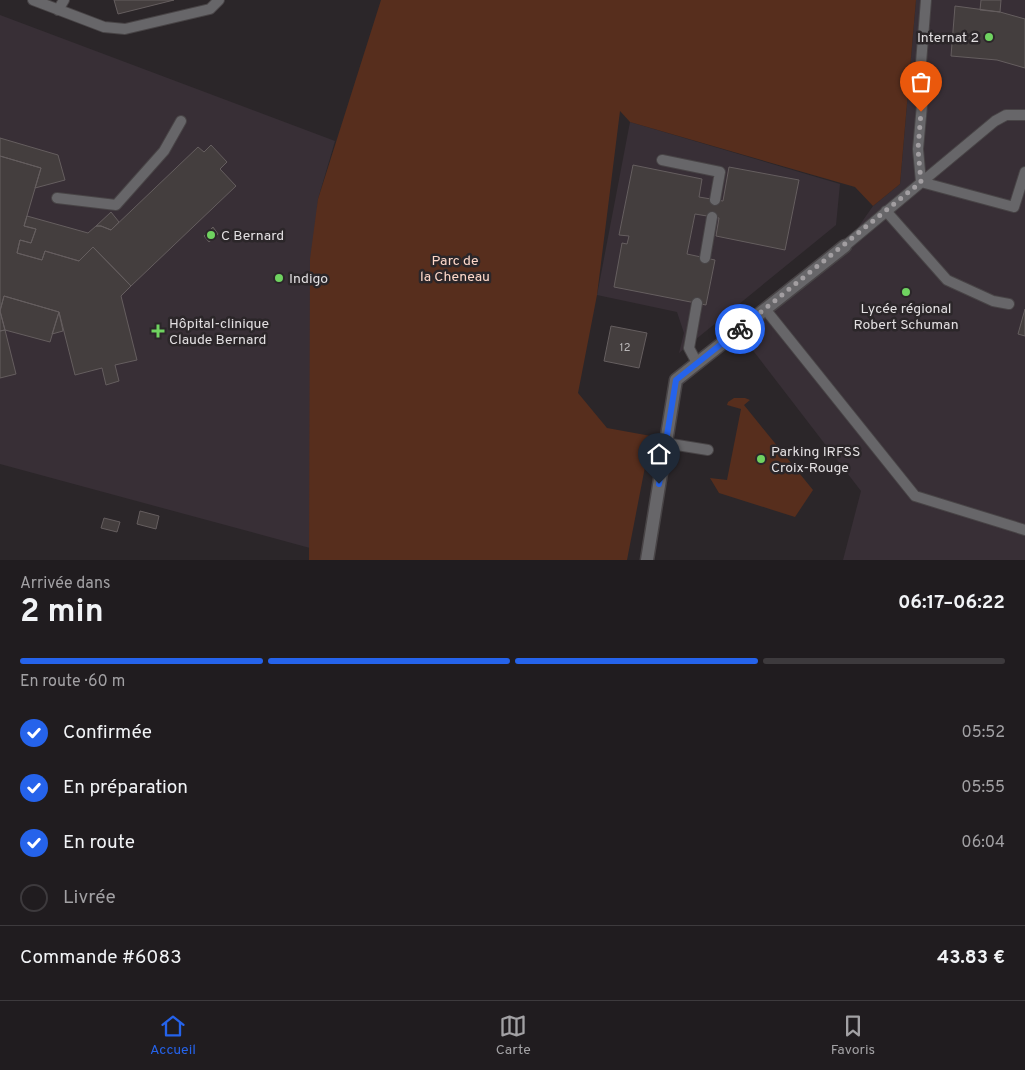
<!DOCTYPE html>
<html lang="fr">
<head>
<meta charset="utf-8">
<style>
  :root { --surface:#201c1f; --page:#2d292c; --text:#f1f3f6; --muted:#a2a1a4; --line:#3d3a3d; --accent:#2563eb }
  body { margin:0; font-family:Overpass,sans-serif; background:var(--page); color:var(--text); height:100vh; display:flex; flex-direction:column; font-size:19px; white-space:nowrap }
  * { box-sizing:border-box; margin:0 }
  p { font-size:16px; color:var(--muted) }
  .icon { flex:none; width:28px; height:28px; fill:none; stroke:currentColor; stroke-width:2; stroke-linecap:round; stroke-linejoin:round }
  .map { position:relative; height:560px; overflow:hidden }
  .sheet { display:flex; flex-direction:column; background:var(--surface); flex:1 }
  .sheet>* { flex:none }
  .pin { position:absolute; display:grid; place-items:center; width:42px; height:42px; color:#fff; margin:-51px -21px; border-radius:50% 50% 50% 0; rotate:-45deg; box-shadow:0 0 5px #0007 }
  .pin .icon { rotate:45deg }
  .courier { position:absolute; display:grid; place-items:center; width:50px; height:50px; margin:-25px; border:4px solid #2563eb; border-radius:50%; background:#fff; color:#222; box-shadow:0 1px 6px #0007 }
  .head em { font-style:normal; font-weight:700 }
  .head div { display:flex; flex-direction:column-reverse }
  .head { display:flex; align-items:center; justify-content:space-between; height:85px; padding:0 20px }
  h1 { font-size:32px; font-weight:700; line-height:38px }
  .bar { display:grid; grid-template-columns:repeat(4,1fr); gap:8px 5px; align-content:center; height:60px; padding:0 20px }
  .bar i { height:6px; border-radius:4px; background:var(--line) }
  .bar .on { background:var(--accent) }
  .bar p { grid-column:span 4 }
  .line { display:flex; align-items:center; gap:12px; padding:0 20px; border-top:1px solid var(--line) }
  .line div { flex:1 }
  ol { padding:0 20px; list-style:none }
  li { display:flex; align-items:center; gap:15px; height:55px }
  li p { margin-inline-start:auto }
  li .icon { padding:5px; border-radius:50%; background:var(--accent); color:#fff; stroke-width:4 }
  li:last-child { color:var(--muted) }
  li i { width:28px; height:28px; border:2px solid var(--line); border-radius:50% }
  .menu { display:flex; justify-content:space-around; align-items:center; height:70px; border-top:1px solid var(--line); background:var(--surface); font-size:14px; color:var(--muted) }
  .menu a { display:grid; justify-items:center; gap:2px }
  .menu .on { color:var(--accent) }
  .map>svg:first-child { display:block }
</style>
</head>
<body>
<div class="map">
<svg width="1025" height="560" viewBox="0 0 1025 560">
  <rect width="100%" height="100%" fill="#2b2629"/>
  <!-- built -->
  <path fill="#382f36" d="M 916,0 L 1025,0 L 1025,560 L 843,560 L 861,491 L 738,331 L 845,246 L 873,206 L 900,184 Z
    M 0,15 L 335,141 L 318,199 L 310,548 L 0,464 Z
    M 630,122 L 840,184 L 836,225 L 679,353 L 684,333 L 677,312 L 597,295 Z"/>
  <!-- green -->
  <path fill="#572e1d" d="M 381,0 L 916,0 L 900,184 L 873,206 L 855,187 L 630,122 L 620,111 L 597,295 L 578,393 L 607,428 L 651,436 L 627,560 L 309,560 L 310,259 L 318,199 Z
    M 734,398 L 745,398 L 750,400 L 744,405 L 813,490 L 795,517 L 719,493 L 710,478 L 727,480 L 741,409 L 727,405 L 728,402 Z"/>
  <!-- building -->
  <path fill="#443e3e" stroke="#655e5f" d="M 114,0 L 174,0 L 118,14 Z
    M 981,0 L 1001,0 L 1000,12 L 980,10 Z
    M 955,6 L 1000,12 L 1025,19 L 1025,68 L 997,60 L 951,56 Z
    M 0,138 L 58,155 L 65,180 L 35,188 L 41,168 L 0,156 Z
    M 211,145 L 227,162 L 220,169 L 236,186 L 131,286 L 93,247 L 79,261 L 45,251 L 42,260 L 17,253 L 20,240 L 31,243 L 36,229 L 24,226 L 27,216 L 88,233 L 96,226 L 101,226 L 111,230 L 198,147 L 204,152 Z
    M 0,156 L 41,168 L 24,226 L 36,229 L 31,243 L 20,240 L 17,253 L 42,260 L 45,251 L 79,261 L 93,247 L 131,286 L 121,296 L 137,360 L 115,365 L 119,381 L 106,385 L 102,368 L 75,375 L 59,312 L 4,296 L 0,311 L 5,330 L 0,331 Z
    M 633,165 L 702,179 L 699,197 L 723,201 L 729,167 L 799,180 L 785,250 L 716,236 L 719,218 L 695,214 L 687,254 L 715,260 L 706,305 L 614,287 L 622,243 L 627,244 L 629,236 L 619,235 Z
    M 111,212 L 119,222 L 111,230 L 101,226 L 96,226 Z
    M 213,227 L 218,234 L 209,242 L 204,236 Z
    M 4,296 L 59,312 L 50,342 L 5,330 L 0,311 Z
    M 1025,309 L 1025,336 L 1018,334 Z
    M 59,312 L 63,331 L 52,334 Z
    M 611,326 L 647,333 L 639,368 L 604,361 Z
    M 5,330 L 16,374 L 0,378 L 0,331 Z
    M 140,511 L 159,516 L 156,529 L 137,524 Z
    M 104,518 L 120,522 L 117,532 L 101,528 Z"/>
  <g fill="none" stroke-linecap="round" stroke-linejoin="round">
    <defs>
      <path id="service" d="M 33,0 L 104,27 L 125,29 L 210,9 L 219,0
        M 58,10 L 64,0
        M 662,160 L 720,172 L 715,200
        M 921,182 L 918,149 L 923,94 L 921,63 L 926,0
        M 921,182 L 1014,207 L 1025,172
        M 57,198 L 116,205 L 164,151 L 181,121
        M 886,211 L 947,280 L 993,301 L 1009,304
        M 845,246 L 995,121 L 1006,115 L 1025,115
        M 705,258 L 712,217
        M 697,303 L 689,348 L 697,363
        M 765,309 L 915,496 L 1025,530
        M 665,443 L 708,450"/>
      <path id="minor" d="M 647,560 L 676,380 L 845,246"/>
    </defs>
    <!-- service casing -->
    <use href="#service" stroke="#484446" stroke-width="12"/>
    <!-- minor casing -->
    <use href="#minor" stroke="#484446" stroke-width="15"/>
    <!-- service -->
    <use href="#service" stroke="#676669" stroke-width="10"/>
    <!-- minor -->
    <use href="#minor" stroke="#676669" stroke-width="12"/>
  </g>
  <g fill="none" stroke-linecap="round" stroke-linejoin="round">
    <!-- done -->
    <path stroke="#a29ea1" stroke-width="5" stroke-dasharray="0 9" d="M 740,329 L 921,182 L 918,149 L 921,112"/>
    <!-- route -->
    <path stroke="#2563eb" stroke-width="6" d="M 659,484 L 676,380 L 740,329"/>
  </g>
  <!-- markers -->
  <g fill="#6fd360" stroke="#2b2629" stroke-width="2">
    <circle cx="989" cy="37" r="5"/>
    <circle cx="211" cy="235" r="5"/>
    <circle cx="279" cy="278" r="5"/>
    <circle cx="906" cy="292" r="5"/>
    <path d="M155.5 323.5h5v5h5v5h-5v5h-5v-5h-5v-5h5z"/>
    <circle cx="761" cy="459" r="5"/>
  </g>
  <g text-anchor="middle" stroke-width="5" stroke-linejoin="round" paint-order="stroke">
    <!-- number labels -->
    <g font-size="11" fill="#bab7b8">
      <text x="625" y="351">12</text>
    </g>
    <!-- poi labels -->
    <g font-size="14" fill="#e2dfe1" stroke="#2b2629" text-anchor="start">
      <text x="979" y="42" text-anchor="end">Internat 2</text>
      <text x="221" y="240">C Bernard</text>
      <text x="289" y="283">Indigo</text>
      <text x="906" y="313" text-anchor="middle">Lycée régional<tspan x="906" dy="16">Robert Schuman</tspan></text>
      <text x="169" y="328">Hôpital-clinique<tspan x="169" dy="16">Claude Bernard</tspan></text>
      <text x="771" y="456">Parking IRFSS<tspan x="771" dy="16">Croix-Rouge</tspan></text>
    </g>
    <!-- park labels -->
    <g font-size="14" fill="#fed8c9" stroke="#2b2629">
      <text x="455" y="265">Parc de<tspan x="455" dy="16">la Cheneau</tspan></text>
    </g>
  </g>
</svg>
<div class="pin" style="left:921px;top:112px;background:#ea580c"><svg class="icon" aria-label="bag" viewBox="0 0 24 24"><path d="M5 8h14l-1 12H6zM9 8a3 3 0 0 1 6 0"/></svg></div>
<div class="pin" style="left:659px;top:484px;background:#1f2937"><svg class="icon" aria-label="home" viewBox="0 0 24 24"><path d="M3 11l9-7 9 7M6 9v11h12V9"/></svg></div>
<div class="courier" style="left:740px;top:329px"><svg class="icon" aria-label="bike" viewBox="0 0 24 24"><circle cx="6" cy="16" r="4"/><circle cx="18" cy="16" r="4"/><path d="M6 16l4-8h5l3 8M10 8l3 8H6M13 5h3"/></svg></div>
</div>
<section class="sheet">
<div class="head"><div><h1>2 min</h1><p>Arrivée dans</p></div><em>06:17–06:22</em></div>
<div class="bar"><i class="on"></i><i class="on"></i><i class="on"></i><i></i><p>En route · 60 m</p></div>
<ol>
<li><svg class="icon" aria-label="check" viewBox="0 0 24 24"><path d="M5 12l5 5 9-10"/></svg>Confirmée<p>05:52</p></li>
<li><svg class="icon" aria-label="check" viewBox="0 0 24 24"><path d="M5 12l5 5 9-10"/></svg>En préparation<p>05:55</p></li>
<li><svg class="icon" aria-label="check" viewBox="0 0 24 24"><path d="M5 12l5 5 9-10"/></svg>En route<p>06:04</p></li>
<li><i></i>Livrée</li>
</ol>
<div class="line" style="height:65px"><div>Commande #6083</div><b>43.83 €</b></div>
</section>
<nav class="menu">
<a class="on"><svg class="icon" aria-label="home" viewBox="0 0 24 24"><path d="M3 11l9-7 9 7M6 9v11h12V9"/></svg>Accueil</a>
<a><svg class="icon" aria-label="map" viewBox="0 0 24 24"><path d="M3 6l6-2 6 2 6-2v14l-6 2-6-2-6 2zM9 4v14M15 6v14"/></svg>Carte</a>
<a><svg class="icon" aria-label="saved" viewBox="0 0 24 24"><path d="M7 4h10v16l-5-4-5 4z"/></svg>Favoris</a>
</nav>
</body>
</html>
